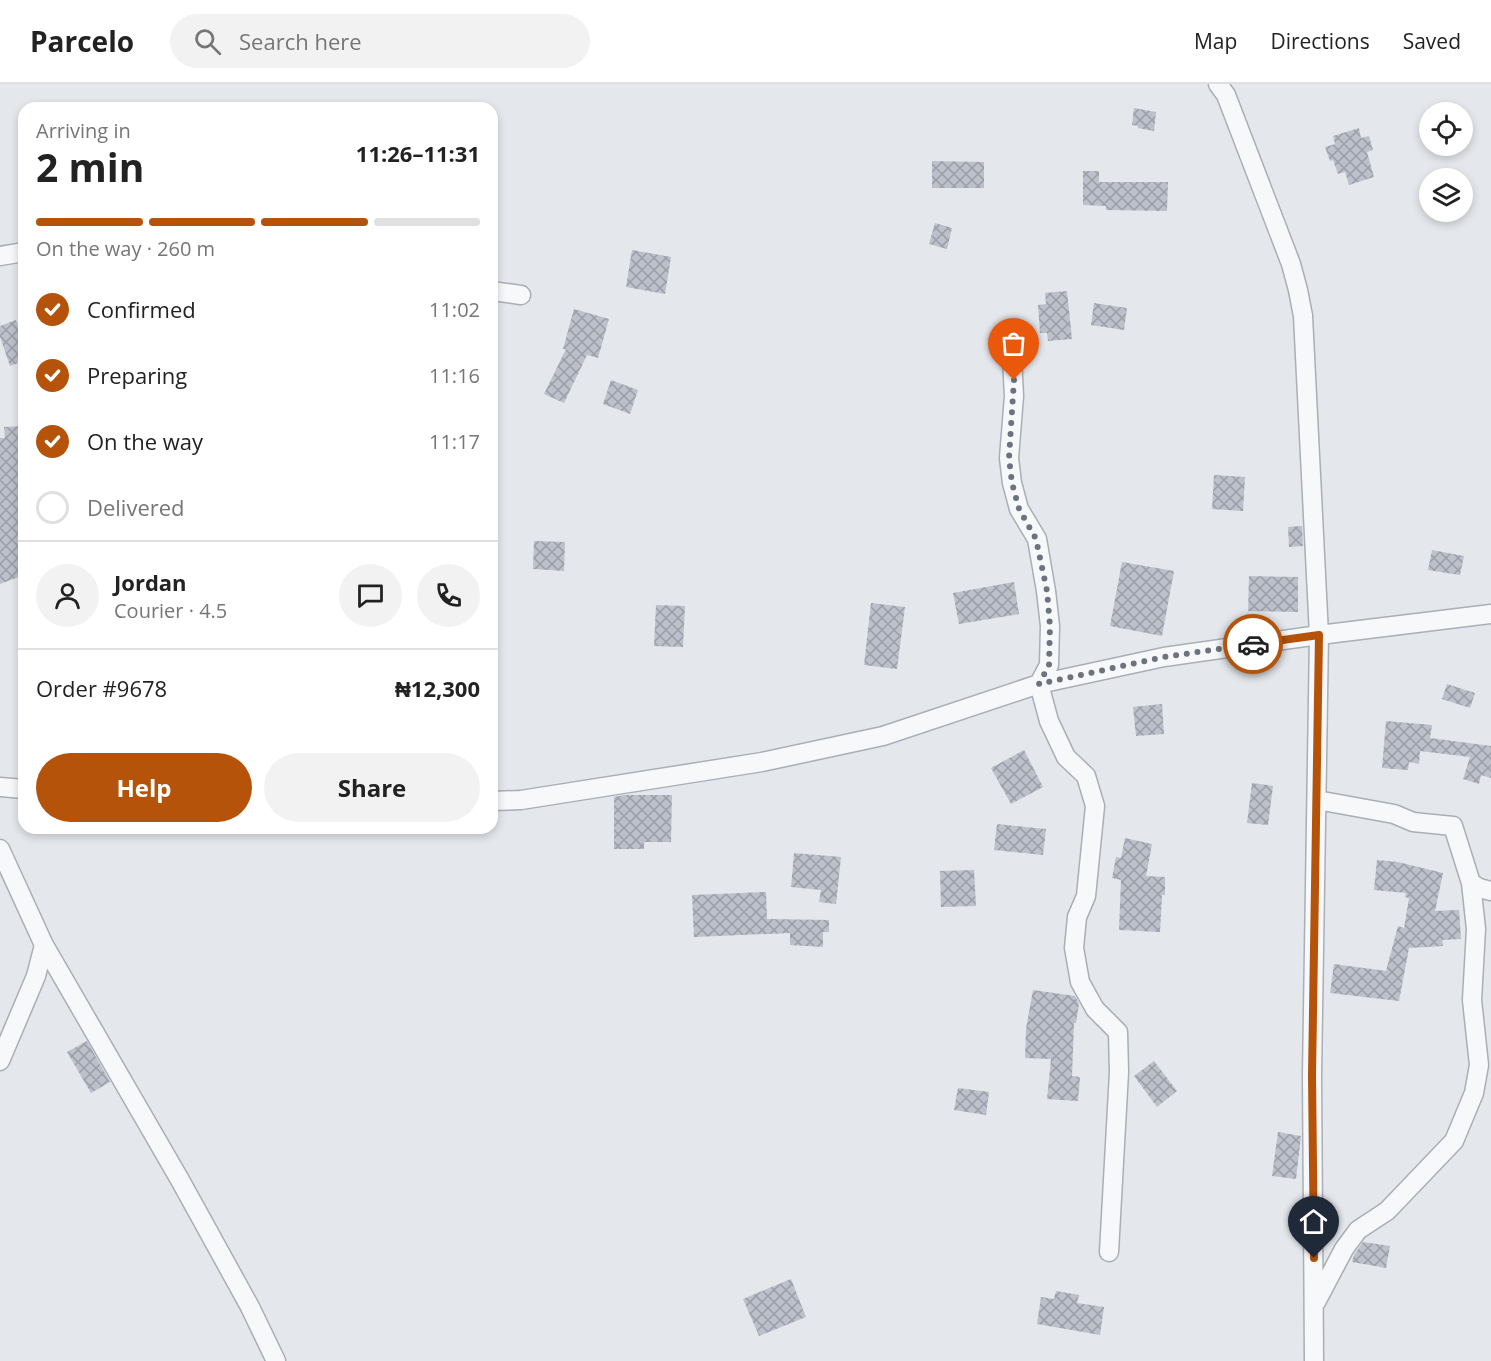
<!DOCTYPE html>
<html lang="en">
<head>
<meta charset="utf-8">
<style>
  :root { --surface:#fff; --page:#f2f2f2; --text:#222; --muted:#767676; --line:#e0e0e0; --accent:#b45309 }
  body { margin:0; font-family:"Open Sans",sans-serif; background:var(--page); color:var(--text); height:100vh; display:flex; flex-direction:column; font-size:22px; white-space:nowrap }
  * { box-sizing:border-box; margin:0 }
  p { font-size:20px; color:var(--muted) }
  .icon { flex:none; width:33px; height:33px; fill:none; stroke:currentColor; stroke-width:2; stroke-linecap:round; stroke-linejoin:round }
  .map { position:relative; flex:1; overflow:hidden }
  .drawer { position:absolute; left:18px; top:18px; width:480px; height:732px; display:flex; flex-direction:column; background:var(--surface); border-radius:18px; box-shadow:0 3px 9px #0003 }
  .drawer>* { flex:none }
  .tools { position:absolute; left:1419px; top:18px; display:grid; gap:12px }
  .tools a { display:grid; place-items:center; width:54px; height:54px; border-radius:50%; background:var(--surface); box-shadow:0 3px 9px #0003; font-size:30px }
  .pin { position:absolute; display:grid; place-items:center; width:51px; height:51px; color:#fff; margin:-62px -26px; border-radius:50% 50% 50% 0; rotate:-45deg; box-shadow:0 0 6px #0007 }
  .pin .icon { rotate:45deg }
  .courier { position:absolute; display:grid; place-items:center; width:60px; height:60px; margin:-30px; border:4px solid #b45309; border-radius:50%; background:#fff; color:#222; box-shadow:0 2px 8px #0007 }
  .head em { font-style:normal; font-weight:700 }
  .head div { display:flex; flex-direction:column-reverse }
  .head { display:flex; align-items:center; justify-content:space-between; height:102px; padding:0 18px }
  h1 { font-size:39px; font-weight:700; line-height:45px }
  .bar { display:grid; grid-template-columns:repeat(4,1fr); gap:9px 6px; align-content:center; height:72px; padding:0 18px }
  .bar i { height:8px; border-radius:4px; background:var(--line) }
  .bar .on { background:var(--accent) }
  .bar p { grid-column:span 4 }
  .line { display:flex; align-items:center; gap:15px; padding:0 18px; border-top:2px solid var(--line) }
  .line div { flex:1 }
  .round { display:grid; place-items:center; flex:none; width:63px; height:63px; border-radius:32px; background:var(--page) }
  ol { padding:0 18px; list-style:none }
  li { display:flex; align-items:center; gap:18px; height:66px }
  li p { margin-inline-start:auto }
  li .icon { padding:6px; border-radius:50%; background:var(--accent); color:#fff; stroke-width:4 }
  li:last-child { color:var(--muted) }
  li i { width:33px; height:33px; border:3px solid var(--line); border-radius:50% }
  .button { display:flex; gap:12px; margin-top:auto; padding:12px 18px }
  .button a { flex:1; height:69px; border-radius:36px; background:var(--accent); color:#fff; font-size:24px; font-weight:700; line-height:69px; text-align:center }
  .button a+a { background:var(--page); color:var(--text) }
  header { display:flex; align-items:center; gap:36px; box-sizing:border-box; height:84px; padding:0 30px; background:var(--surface); border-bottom:2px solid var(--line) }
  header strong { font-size:28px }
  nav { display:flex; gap:33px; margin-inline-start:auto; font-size:21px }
  .search { width:420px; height:54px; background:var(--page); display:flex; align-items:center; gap:15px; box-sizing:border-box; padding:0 21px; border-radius:33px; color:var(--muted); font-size:22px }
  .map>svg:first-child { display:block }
</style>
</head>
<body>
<header>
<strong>Parcelo</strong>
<div class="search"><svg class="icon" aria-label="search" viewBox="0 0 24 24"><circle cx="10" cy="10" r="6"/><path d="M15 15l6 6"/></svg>Search here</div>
<nav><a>Map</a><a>Directions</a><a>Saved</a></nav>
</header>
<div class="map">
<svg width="1491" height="1277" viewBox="0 0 1491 1277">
  <defs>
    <pattern id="building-cross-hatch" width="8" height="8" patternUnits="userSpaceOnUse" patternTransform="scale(1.5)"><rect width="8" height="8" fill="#bbc0ca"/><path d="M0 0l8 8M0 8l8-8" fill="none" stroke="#989da6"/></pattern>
  </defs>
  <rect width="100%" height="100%" fill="#e4e7ec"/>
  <!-- building -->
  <path fill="url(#building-cross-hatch)" d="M 1134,24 L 1156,28 L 1154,47 L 1138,44 L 1138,42 L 1132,41 Z
    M 1359,44 L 1361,54 L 1369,52 L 1373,66 L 1367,68 L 1374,93 L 1349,101 L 1345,88 L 1338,90 L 1333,76 L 1330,77 L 1325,63 L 1335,60 L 1333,52 Z
    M 932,77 L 984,78 L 984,104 L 932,104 Z
    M 1083,87 L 1099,87 L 1099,98 L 1168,98 L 1167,127 L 1106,126 L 1106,122 L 1083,121 Z
    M 935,139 L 952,144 L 947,165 L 929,160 Z
    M 632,166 L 671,173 L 665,210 L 626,203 Z
    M 1067,207 L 1072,255 L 1048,257 L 1047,249 L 1040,249 L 1038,221 L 1046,220 L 1045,209 Z
    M 1094,219 L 1127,224 L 1124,246 L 1091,241 Z
    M 574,225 L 609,235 L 598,274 L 587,271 L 564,319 L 544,310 L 566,265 L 563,265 Z
    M 16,236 L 19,244 L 24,242 L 24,277 L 10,282 L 0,253 L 0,242 Z
    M 611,296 L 638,306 L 630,330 L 603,320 Z
    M 24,342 L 24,404 L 18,404 L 24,427 L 24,491 L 0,500 L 0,354 L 5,354 L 4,343 Z
    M 1214,391 L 1245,393 L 1243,427 L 1212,425 Z
    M 1302,442 L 1303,462 L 1289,463 L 1288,443 Z
    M 534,457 L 565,458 L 564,487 L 533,485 Z
    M 1432,466 L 1464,472 L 1460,491 L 1428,486 Z
    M 1122,478 L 1174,487 L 1162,552 L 1110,542 Z
    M 1249,492 L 1298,493 L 1298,528 L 1248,527 Z
    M 1014,498 L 1019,530 L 959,540 L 953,509 Z
    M 871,519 L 905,523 L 897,585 L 864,581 Z
    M 656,521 L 685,522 L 683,563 L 654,562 Z
    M 1447,600 L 1475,609 L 1470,624 L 1442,615 Z
    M 1162,620 L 1164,650 L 1136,652 L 1133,623 Z
    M 1386,637 L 1432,641 L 1430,654 L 1491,662 L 1491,694 L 1481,691 L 1479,700 L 1463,695 L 1470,673 L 1420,667 L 1419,680 L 1409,678 L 1408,686 L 1382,684 Z
    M 1024,666 L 1043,703 L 1011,720 L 991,684 Z
    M 1252,699 L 1273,702 L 1268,741 L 1247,739 Z
    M 625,711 L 672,711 L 671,758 L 644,758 L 644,765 L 614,765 L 614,713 Z
    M 997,740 L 1046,745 L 1043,771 L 994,766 Z
    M 1125,754 L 1152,760 L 1146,792 L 1165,793 L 1165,811 L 1162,811 L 1160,848 L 1119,846 L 1121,796 L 1112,794 L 1116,773 L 1121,774 Z
    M 794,769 L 841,773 L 836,820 L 819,818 L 821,806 L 791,803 Z
    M 1377,776 L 1398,778 L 1443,789 L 1435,827 L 1459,826 L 1461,855 L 1442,856 L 1443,862 L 1409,864 L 1399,917 L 1330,909 L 1334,880 L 1386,887 L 1398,842 L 1404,844 L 1409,814 L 1405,813 L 1406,809 L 1374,806 Z
    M 974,786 L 976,822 L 941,823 L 940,787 Z
    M 766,808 L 767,835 L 829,836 L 829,848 L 823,848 L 823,863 L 790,861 L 790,849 L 694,853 L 692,811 Z
    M 1033,906 L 1075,912 L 1079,920 L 1076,939 L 1074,939 L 1072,992 L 1080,993 L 1078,1017 L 1047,1015 L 1051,975 L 1025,974 L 1026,945 Z
    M 87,957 L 110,998 L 91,1009 L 67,968 Z
    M 1154,977 L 1177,1007 L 1157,1023 L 1134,992 Z
    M 958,1004 L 989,1008 L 986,1031 L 954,1026 Z
    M 1278,1048 L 1301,1052 L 1296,1095 L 1272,1092 Z
    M 1363,1158 L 1390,1162 L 1386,1184 L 1352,1178 L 1354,1171 Z
    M 791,1195 L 806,1233 L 759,1252 L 743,1215 Z
    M 1056,1207 L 1079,1211 L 1077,1219 L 1104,1223 L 1100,1251 L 1037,1240 L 1041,1213 L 1054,1215 Z"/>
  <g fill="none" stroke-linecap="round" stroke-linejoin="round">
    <defs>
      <path id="street" d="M 1218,0 L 1226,11 L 1291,180 L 1298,206 L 1303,232 L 1319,551 L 1312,991 L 1314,1277
        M 0,172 L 24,168
        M 492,207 L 521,211
        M 1011,255 L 1014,312 L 1009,374 L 1012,399 L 1019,425 L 1037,455 L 1046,507 L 1050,542 L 1049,581 L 1039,600 L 1049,637 L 1066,673 L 1086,692 L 1095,722 L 1086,812 L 1077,833 L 1074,864 L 1080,898 L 1095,925 L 1118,948 L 1119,988 L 1109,1168
        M 0,703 L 24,705
        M 492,717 L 521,716 L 762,678 L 883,652 L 1039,600 L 1164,573 L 1319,551 L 1491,530
        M 0,765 L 44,861 L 180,1096 L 250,1223 L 276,1277
        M 1471,799 L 1479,804 L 1491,807
        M 0,977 L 36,892 L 44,861
        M 1316,1218 L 1344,1165 L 1358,1146 L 1387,1127 L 1454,1057 L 1474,1009 L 1479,981 L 1472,916 L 1476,845 L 1471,799 L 1453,742 L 1413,738 L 1394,730 L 1317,716"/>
    </defs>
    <!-- street casing -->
    <use href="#street" stroke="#a9aeb7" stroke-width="21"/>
    <!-- street -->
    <use href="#street" stroke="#f7f8fa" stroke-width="18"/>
  </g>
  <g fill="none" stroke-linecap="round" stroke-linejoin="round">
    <!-- done -->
    <path stroke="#6c737f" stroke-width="6" stroke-dasharray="0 10.8" d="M 1014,296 L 1009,374 L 1012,399 L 1019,425 L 1036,455 L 1047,507 L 1050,542 L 1049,581 L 1039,600 L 1164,573 L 1253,560"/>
    <!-- route -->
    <path stroke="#b45309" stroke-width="8" d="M 1253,560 L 1319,551 L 1312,991 L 1314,1174"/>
  </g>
</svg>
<div class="tools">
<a><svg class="icon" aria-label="locate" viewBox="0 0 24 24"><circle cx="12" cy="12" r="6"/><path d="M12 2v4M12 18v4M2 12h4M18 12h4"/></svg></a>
<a><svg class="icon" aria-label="layers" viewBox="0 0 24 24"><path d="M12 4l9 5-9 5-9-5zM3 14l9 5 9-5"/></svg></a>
</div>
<div class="pin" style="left:1014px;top:296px;background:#ea580c"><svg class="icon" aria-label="bag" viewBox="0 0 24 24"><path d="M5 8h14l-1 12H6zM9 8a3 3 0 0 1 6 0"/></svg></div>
<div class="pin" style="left:1314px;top:1174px;background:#1f2937"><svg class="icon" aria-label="home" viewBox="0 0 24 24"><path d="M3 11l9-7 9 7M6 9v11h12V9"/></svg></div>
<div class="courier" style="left:1253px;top:560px"><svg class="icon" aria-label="car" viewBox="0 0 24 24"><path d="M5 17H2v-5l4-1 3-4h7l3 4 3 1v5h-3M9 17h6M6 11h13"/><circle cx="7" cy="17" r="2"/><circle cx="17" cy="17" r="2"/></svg></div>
<section class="drawer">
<div class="head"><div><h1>2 min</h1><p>Arriving in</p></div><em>11:26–11:31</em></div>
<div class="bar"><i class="on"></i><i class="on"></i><i class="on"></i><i></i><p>On the way · 260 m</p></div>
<ol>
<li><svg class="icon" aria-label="check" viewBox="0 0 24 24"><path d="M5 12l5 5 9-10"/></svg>Confirmed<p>11:02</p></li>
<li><svg class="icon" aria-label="check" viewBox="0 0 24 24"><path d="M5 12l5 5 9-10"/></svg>Preparing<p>11:16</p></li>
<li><svg class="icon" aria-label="check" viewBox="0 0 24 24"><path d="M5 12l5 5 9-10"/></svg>On the way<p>11:17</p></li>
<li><i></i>Delivered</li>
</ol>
<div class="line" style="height:108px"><a class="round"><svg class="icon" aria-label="person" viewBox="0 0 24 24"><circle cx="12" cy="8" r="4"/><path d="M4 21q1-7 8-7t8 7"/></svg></a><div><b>Jordan</b><p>Courier · 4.5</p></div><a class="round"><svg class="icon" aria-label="chat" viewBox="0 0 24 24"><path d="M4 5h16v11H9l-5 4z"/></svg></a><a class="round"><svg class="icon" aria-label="phone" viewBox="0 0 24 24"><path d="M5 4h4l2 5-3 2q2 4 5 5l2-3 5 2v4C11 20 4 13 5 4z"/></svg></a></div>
<div class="line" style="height:78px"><div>Order #9678</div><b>₦12,300</b></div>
<div class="button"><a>Help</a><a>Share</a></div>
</section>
</div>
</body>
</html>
